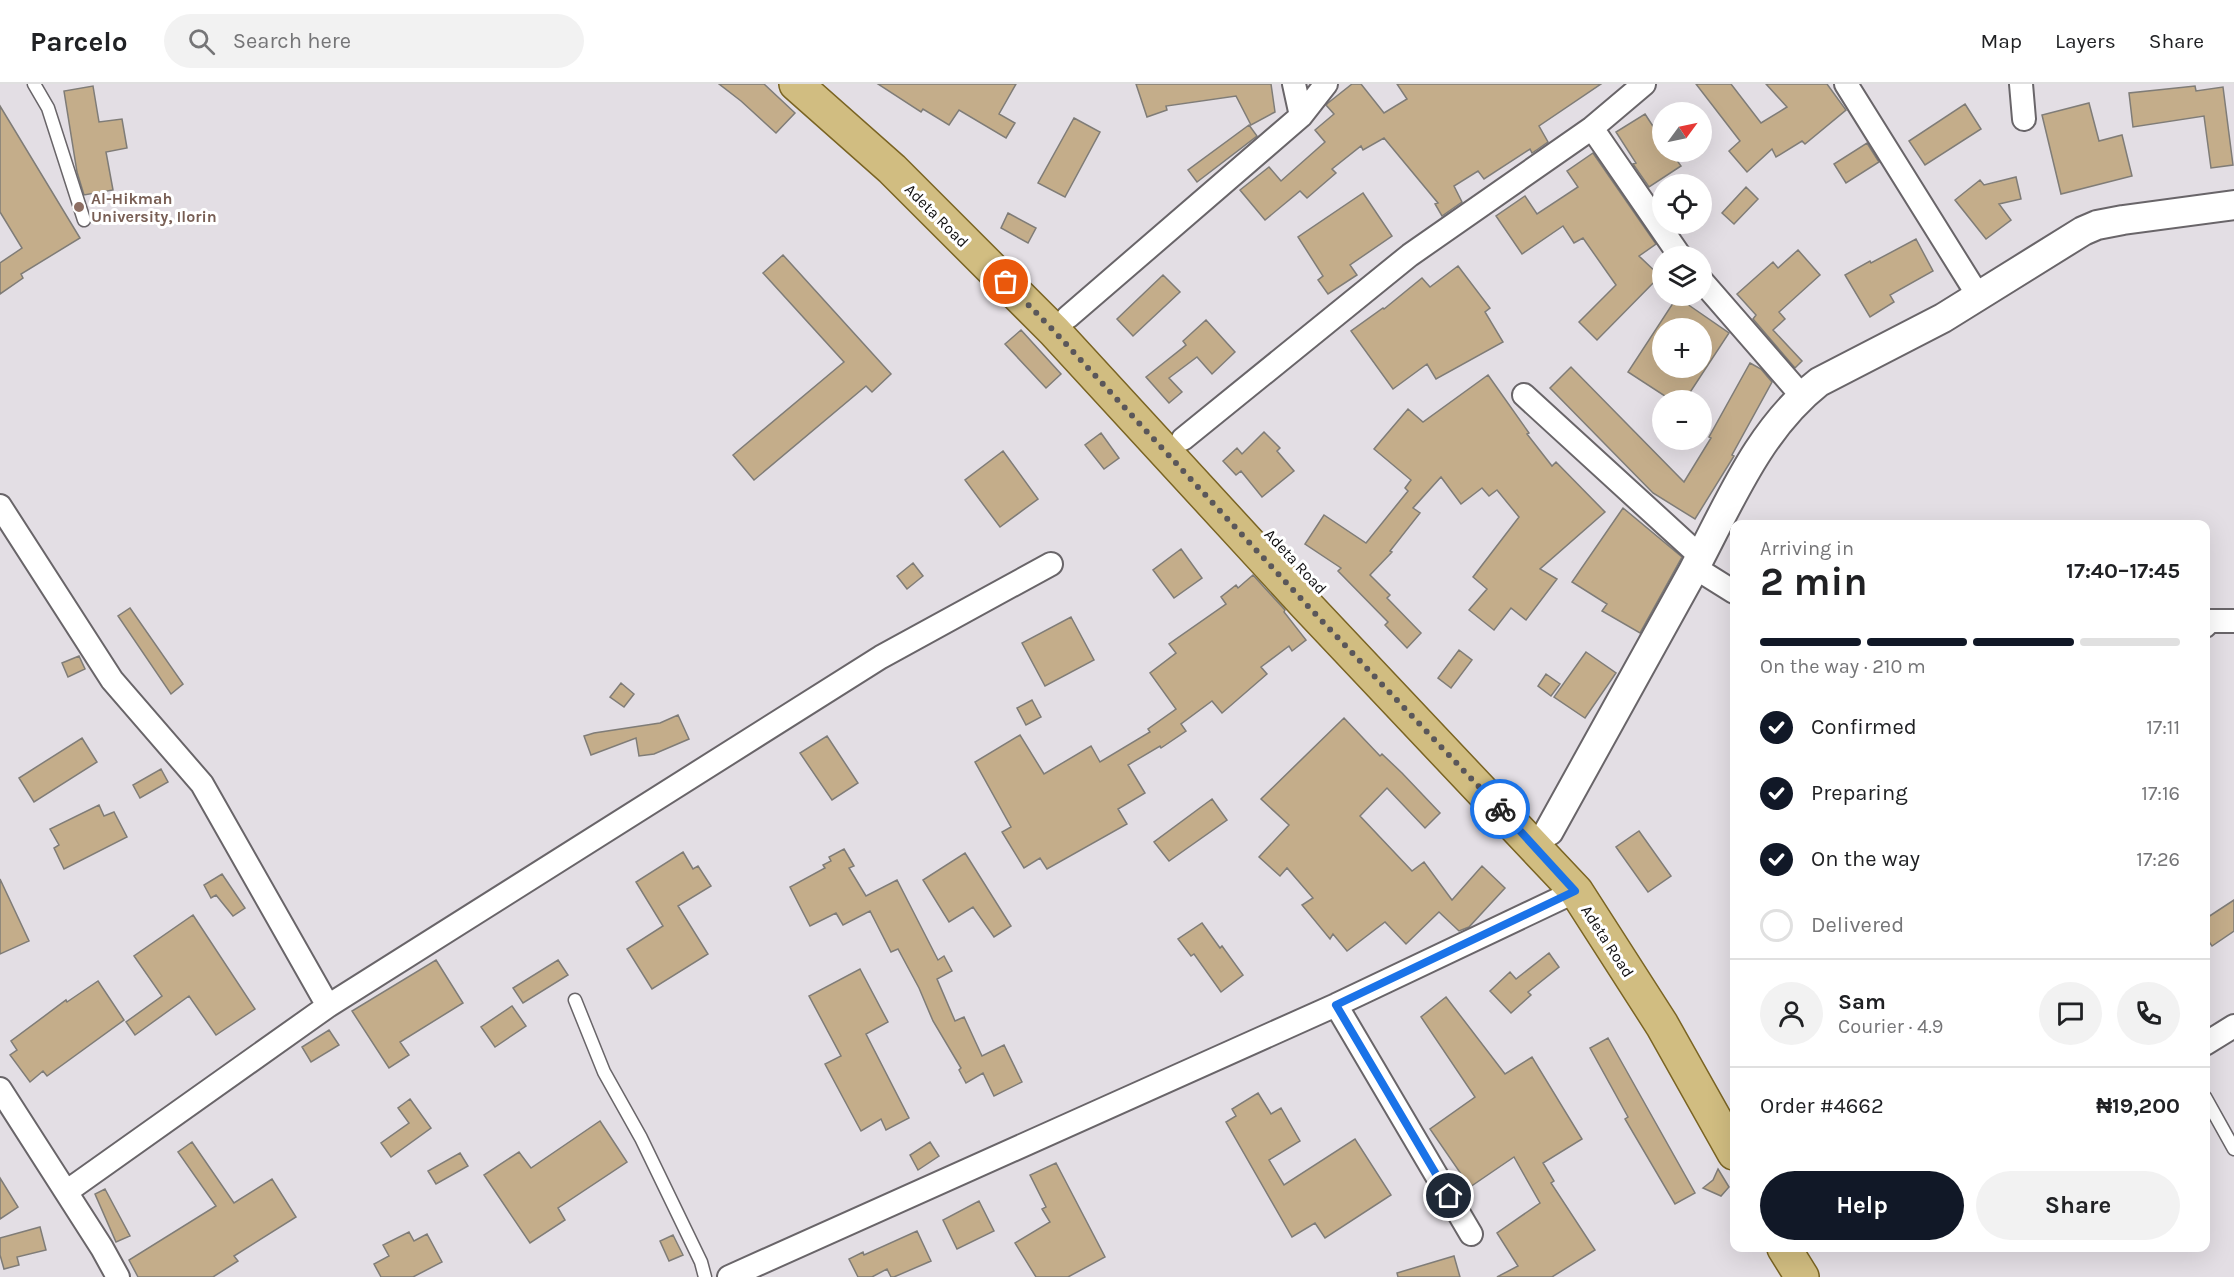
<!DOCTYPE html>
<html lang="en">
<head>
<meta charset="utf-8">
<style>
  :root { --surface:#fff; --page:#f2f2f2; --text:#202124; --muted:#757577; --line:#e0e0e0; --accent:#111827 }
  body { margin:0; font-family:Karla,sans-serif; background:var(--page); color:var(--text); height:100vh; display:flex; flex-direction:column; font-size:22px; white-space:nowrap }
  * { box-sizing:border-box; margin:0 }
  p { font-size:20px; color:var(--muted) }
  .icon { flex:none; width:33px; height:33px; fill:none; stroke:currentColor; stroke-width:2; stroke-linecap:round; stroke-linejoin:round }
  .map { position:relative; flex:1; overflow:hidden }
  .side { position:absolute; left:1730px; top:436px; width:480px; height:732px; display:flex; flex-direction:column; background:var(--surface); border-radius:12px; box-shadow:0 6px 24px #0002 }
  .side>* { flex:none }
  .needle { width:39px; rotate:57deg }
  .tools { position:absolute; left:1652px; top:18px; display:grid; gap:12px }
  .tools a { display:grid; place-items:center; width:60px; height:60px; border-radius:50%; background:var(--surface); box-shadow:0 6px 24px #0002; font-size:30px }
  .pin { position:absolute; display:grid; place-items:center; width:51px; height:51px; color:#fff; margin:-26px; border:3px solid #fff; border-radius:50%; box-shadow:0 2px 6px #0007 }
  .courier { position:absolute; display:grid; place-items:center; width:60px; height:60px; margin:-30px; border:4px solid #1a73e8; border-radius:50%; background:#fff; color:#222; box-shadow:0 2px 8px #0007 }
  .head em { font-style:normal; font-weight:700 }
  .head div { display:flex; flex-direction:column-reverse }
  .head { display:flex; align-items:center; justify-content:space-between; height:102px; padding:0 30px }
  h1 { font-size:39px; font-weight:700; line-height:45px }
  .bar { display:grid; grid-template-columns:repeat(4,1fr); gap:9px 6px; align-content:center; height:72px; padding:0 30px }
  .bar i { height:8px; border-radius:4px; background:var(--line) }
  .bar .active { background:var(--accent) }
  .bar p { grid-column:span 4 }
  .line { display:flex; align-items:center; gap:15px; padding:0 30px; border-top:2px solid var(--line) }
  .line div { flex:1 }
  .round { display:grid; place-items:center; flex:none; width:63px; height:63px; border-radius:32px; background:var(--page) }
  ol { padding:0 30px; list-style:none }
  li { display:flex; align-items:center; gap:18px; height:66px }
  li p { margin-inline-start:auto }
  li .icon { padding:6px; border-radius:50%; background:var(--accent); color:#fff; stroke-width:4 }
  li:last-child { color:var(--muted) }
  li i { width:33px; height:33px; border:3px solid var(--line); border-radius:50% }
  .button { display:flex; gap:12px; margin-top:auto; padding:12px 30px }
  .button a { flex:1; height:69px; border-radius:36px; background:var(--accent); color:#fff; font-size:24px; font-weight:700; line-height:69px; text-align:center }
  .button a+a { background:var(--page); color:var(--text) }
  header { display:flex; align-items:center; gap:36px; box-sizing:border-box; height:84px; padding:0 30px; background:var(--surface); border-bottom:2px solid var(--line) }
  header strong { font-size:28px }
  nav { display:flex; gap:33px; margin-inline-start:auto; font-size:21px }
  .search { width:420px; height:54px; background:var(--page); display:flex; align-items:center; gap:15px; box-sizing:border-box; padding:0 21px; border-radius:33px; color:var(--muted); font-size:22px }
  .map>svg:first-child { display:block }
</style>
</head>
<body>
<header>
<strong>Parcelo</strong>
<div class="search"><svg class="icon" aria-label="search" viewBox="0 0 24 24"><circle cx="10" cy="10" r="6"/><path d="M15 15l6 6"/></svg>Search here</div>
<nav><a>Map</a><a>Layers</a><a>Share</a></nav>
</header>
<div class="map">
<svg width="2234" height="1193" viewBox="0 0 2234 1193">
  <rect width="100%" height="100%" fill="#e3dee4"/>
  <!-- building -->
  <path fill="#c4ad8a" stroke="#7f7c77" stroke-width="1.5" fill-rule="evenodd" d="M 719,0 L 764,0 L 795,29 L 776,49 L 741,17 Z
    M 878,0 L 1016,0 L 999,30 L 1015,39 L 1006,54 L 959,26 L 949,41 L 923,25 L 921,28 Z
    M 1136,0 L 1271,0 L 1275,28 L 1251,41 L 1236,12 L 1166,22 L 1167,26 L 1147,33 Z
    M 1352,0 L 1361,0 L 1384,29 L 1407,15 L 1397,0 L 1601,0 L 1539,42 L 1548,58 L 1538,65 L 1532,69 L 1530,65 L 1484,95 L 1478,87 L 1454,102 L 1462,118 L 1442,132 L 1435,120 L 1438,119 L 1384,54 L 1363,66 L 1361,62 L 1332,85 L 1336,89 L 1307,114 L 1300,107 L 1265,136 L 1240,106 L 1269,83 L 1281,97 L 1325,58 L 1315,46 L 1334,30 L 1326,21 L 1328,19 Z
    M 1696,0 L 1731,0 L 1761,39 L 1787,23 L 1766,0 L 1827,0 L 1846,26 L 1805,60 L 1802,57 L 1776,73 L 1772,65 L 1747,88 L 1729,67 L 1740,57 Z
    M 93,2 L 99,38 L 122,35 L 127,64 L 106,68 L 113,106 L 84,111 L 77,88 L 64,7 Z
    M 2195,2 L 2196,7 L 2223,3 L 2233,81 L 2211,84 L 2204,32 L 2133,43 L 2129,9 Z
    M 2089,19 L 2099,57 L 2122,51 L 2132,92 L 2061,110 L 2042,31 Z
    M 1965,20 L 1981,45 L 1925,81 L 1909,57 Z
    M 0,22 L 80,154 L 21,190 L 23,194 L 0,210 L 0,179 L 22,164 L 0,128 Z
    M 1645,30 L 1662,56 L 1662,68 L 1671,68 L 1681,82 L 1649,103 L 1633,80 L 1636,79 L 1616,48 Z
    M 1074,34 L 1100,48 L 1065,113 L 1038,99 Z
    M 1249,41 L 1257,52 L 1197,98 L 1188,86 Z
    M 1867,59 L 1879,78 L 1846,99 L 1834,80 Z
    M 1593,69 L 1656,160 L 1639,172 L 1660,192 L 1597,256 L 1579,238 L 1616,201 L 1583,154 L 1574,159 L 1563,142 L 1522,170 L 1496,132 L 1525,112 L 1537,130 L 1578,103 L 1567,87 Z
    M 2016,93 L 2021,115 L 1999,120 L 2011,136 L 1986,155 L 1955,116 L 1980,96 L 1984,101 Z
    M 1746,103 L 1758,115 L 1734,140 L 1722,129 Z
    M 1363,109 L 1392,152 L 1350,181 L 1357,191 L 1328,210 L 1318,196 L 1323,192 L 1298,153 Z
    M 1008,129 L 1036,144 L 1028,159 L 1001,144 Z
    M 1916,155 L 1933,187 L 1890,211 L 1894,218 L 1870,233 L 1845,191 L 1870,177 L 1871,179 Z
    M 1798,166 L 1820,191 L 1779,228 L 1785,235 L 1773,246 L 1802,277 L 1795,284 L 1753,235 L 1756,231 L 1737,210 L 1773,178 L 1778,184 Z
    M 783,171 L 891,290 L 872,308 L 866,302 L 754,396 L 733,371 L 844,278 L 763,189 Z
    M 1458,182 L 1490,224 L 1485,228 L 1503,258 L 1436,295 L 1427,280 L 1393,305 L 1351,247 L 1383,224 L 1384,225 L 1422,194 L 1430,203 Z
    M 1163,191 L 1180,208 L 1133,252 L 1117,235 Z
    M 1677,213 L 1729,249 L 1685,316 L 1671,316 L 1628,288 ZM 1662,244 L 1701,244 L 1701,284 L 1662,284 Z
    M 1206,236 L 1235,268 L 1212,290 L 1197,273 L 1169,294 L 1182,308 L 1169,319 L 1146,293 L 1186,261 L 1183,257 Z
    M 1021,246 L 1061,290 L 1046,304 L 1005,260 Z
    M 1750,279 L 1761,285 L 1772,298 L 1732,371 L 1734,372 L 1695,435 L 1653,409 L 1550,304 L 1571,283 L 1684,398 L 1711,354 L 1709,353 Z
    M 1488,291 L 1529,349 L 1527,350 L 1552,382 L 1556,378 L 1605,428 L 1540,485 L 1557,495 L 1526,536 L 1511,524 L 1494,546 L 1469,526 L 1487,505 L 1473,493 L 1519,433 L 1497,406 L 1489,412 L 1482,404 L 1461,420 L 1441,393 L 1413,424 L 1420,429 L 1390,467 L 1392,468 L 1370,491 L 1390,511 L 1387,514 L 1421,549 L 1407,564 L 1385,541 L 1388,538 L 1338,487 L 1341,484 L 1305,460 L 1324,431 L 1366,459 L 1408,407 L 1405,404 L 1411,396 L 1374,365 L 1408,325 L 1423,338 Z
    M 1264,348 L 1280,364 L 1277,367 L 1294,387 L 1262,413 L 1241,387 L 1236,391 L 1223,377 L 1237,364 L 1242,370 Z
    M 1101,349 L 1119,374 L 1104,385 L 1085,361 Z
    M 1003,367 L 1038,415 L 1000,443 L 965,396 Z
    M 1623,424 L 1682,473 L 1640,549 L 1602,527 L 1607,520 L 1572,498 Z
    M 1181,465 L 1202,494 L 1174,514 L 1153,486 Z
    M 913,479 L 923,492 L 907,505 L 897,492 Z
    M 1253,491 L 1285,526 L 1284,528 L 1306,556 L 1292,567 L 1289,562 L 1261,583 L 1267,590 L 1222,629 L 1212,617 L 1181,640 L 1186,647 L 1161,664 L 1160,662 L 1128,681 L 1145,709 L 1118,725 L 1127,740 L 1047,785 L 1040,774 L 1024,784 L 1002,748 L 1011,743 L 975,678 L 1020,651 L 1044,690 L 1091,662 L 1100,678 L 1150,648 L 1148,645 L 1176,625 L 1150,589 L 1176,569 L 1169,560 L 1226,520 L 1221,513 L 1236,501 L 1238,504 Z
    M 130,524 L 183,600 L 171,610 L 118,532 Z
    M 1071,533 L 1094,576 L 1045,602 L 1022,559 Z
    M 1459,566 L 1472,576 L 1451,604 L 1438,594 Z
    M 1586,568 L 1616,589 L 1585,634 L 1554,613 Z
    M 79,572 L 85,585 L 68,593 L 62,579 Z
    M 1546,590 L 1560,600 L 1551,612 L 1538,602 Z
    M 621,599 L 634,610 L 624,623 L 610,613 Z
    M 1032,616 L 1041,633 L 1026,641 L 1017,624 Z
    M 678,631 L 689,655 L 654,670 L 639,672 L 636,654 L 591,671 L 584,652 L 594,649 L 660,639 Z
    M 1344,634 L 1380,672 L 1382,670 L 1402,689 L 1440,729 L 1425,744 L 1387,704 L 1360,732 L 1412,787 L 1424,778 L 1452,816 L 1482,782 L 1505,804 L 1469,843 L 1459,847 L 1439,828 L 1406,860 L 1385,838 L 1347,867 L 1333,850 L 1330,855 L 1302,821 L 1313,814 L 1287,784 L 1280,792 L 1259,773 L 1289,741 L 1261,715 Z
    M 827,652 L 858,699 L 832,716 L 800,669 Z
    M 82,654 L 97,678 L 34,718 L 19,694 Z
    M 161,685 L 168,698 L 140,714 L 133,701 Z
    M 1212,715 L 1227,736 L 1169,777 L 1154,758 Z
    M 99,721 L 104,732 L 114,728 L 127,753 L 64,785 L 54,764 L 59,761 L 50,745 Z
    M 1639,747 L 1671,792 L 1648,808 L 1616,763 Z
    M 844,765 L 854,782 L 849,784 L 866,812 L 897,796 L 938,876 L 944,872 L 952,887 L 937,895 L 955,937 L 964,933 L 982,972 L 1004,961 L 1022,998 L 994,1012 L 983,989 L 966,999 L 959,986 L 961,984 L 933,937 L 919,904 L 898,865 L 891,868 L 870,827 L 843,841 L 836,829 L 810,842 L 790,803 L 825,784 L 823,781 L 831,777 L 829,773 Z
    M 683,768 L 693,785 L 698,782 L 711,802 L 678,822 L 708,870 L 652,905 L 627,865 L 663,842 L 636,798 Z
    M 965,769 L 1011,842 L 994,853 L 973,823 L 949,838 L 923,796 Z
    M 222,790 L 245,824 L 233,832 L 216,811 L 211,814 L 204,801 Z
    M 0,795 L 29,857 L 0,870 Z
    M 2234,816 L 2234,847 L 2212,862 L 2205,852 L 2205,835 Z
    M 193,831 L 255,925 L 216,951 L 189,912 L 135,951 L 126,938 L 162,912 L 134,872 Z
    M 1202,839 L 1220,864 L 1222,862 L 1243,891 L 1221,908 L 1194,870 L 1191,872 L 1178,855 Z
    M 1549,869 L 1559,883 L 1528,908 L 1531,911 L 1511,929 L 1490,907 L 1510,888 L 1516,895 Z
    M 436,876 L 463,919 L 400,958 L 409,971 L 389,984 L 352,927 Z
    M 558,876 L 568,891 L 523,919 L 513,904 Z
    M 860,885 L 888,938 L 866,950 L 909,1034 L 886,1046 L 881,1035 L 861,1047 L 855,1036 L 825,980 L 841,972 L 809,912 Z
    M 98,897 L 124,936 L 47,992 L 43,987 L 30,998 L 10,971 L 17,966 L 11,957 L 66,916 L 67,918 Z
    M 1446,913 L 1505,990 L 1532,973 L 1582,1055 L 1543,1079 L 1554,1097 L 1551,1099 L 1595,1166 L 1552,1193 L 1497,1193 L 1518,1182 L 1497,1149 L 1540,1119 L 1514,1073 L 1470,1103 L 1430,1045 L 1475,1013 L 1421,933 Z
    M 512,922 L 526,942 L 495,963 L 481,943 Z
    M 329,946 L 339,961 L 311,978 L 302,963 Z
    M 1608,954 L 1695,1109 L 1675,1120 L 1625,1035 L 1628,1033 L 1590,964 Z
    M 1258,1009 L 1271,1030 L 1281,1024 L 1300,1057 L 1269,1076 L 1284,1101 L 1355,1055 L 1391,1111 L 1325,1154 L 1315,1139 L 1292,1153 L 1226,1038 L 1236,1032 L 1232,1025 Z
    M 410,1015 L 431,1044 L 391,1073 L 381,1059 L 409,1039 L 398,1024 Z
    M 600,1037 L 627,1078 L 558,1124 L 565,1136 L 530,1159 L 484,1091 L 519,1068 L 531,1084 Z
    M 192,1058 L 234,1119 L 272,1095 L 296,1133 L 234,1172 L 238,1177 L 213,1193 L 138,1193 L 129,1176 L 216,1122 L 178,1068 Z
    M 930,1058 L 939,1072 L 918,1086 L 910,1071 Z
    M 460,1069 L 468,1082 L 436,1100 L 428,1087 Z
    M 1056,1079 L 1105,1173 L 1068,1193 L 1036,1193 L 1015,1159 L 1050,1138 L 1042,1125 L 1046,1123 L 1030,1091 Z
    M 1718,1085 L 1729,1103 L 1721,1112 L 1703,1104 L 1713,1096 Z
    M 0,1094 L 18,1123 L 0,1135 Z
    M 105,1105 L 130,1152 L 116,1158 L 95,1110 Z
    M 979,1117 L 994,1147 L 957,1165 L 943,1136 Z
    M 40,1143 L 46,1166 L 17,1173 L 19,1181 L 4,1185 L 0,1171 L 0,1154 Z
    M 917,1147 L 931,1177 L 894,1193 L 891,1193 L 887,1185 L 872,1193 L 858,1193 L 849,1175 L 863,1168 L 864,1171 Z
    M 409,1148 L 414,1157 L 427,1150 L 442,1178 L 413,1193 L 381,1193 L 374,1180 L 389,1172 L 383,1161 Z
    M 673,1151 L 683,1171 L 669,1177 L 660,1157 Z
    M 1454,1172 L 1460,1193 L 1398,1193 L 1397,1189 Z"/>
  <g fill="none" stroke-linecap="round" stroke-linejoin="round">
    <defs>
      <path id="service" d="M 34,0 L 48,24 L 84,136
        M 575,916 L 604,988 L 641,1054 L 701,1178 L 705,1193
        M 2205,1013 L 2234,1065"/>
      <path id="minor" d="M 1294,0 L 1301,32
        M 1846,0 L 1979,213
        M 2021,0 L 2024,35
        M 1592,44 L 1680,172
        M 1701,196 L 1802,312
        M 1068,233 L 1301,32 L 1326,0
        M 1524,311 L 1700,472
        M 1183,355 L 1410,171 L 1592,44 L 1644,0
        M 0,422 L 112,596 L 202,700 L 328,922
        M 1694,483 L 1734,508
        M 2205,542 L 2210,537 L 2234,537
        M 1336,921 L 1471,1150
        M 2205,960 L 2234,942
        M 0,1005 L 102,1164 L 118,1193
        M 66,1108 L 328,922 L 881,573 L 1051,480
        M 729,1193 L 1336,921 L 1576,807"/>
      <path id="tertiary" d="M 1549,747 C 1597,660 1645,573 1693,487 C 1729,420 1758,346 1819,298 L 1943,234 L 2083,147 L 2097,141 L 2123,136 L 2234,121"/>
      <path id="primary" d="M 796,0 L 892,85 L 1054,247 L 1306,521 L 1576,807 L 1662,941 L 1734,1069
        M 1784,1164 L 1802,1193"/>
    </defs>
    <!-- service casing -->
    <use href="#service" stroke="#696569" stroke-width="15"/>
    <!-- minor casing -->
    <use href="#minor" stroke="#696569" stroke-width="26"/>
    <!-- tertiary casing -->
    <use href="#tertiary" stroke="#696569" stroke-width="32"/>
    <!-- primary casing -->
    <use href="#primary" stroke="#7a6423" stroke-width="36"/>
    <!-- service -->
    <use href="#service" stroke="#fff" stroke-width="12"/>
    <!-- minor -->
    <use href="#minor" stroke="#fff" stroke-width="22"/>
    <!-- tertiary -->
    <use href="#tertiary" stroke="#fff" stroke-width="28"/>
    <!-- primary -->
    <use href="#primary" stroke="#d1bd81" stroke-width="33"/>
  </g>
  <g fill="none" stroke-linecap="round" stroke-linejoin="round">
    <!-- done -->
    <path stroke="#5a575a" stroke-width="6" stroke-dasharray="0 10.8" d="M 1006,198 L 1054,247 L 1306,520 L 1500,725"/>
    <!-- route -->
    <path stroke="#1a73e8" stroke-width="8" d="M 1449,1112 L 1336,921 L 1575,807 L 1500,725"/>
  </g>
  <!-- markers -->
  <circle fill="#8d6e63" stroke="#fff" stroke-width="2" cx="79" cy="123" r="6"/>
  <g text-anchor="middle" stroke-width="6" stroke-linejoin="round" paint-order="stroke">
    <!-- education labels -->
    <g font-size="16" font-weight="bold" fill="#785e54" stroke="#fff" text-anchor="start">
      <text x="91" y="120">Al-Hikmah<tspan x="91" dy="18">University, Ilorin</tspan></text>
    </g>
    <!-- street labels -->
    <g font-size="16" fill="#100f10" stroke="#fff">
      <text transform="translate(937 131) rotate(45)" y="6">Adeta Road</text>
      <text transform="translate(1296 477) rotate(47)" y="6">Adeta Road</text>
      <text transform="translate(1608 857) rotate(57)" y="6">Adeta Road</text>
    </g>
  </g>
</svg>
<div class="tools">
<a><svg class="needle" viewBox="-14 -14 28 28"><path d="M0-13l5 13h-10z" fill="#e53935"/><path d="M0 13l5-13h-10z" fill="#757577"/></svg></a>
<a><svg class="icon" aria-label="locate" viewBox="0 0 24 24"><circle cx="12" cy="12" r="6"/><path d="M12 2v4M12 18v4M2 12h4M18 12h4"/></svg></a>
<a><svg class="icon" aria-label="layers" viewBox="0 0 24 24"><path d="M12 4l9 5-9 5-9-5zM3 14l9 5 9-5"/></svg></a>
<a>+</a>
<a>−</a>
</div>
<div class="pin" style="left:1006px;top:198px;background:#ea580c"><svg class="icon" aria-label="bag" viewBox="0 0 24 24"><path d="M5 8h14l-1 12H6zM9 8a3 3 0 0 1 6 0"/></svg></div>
<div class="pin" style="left:1449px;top:1112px;background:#1f2937"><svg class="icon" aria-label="home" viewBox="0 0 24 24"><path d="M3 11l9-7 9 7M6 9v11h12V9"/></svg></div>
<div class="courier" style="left:1500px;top:725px"><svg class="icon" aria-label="bike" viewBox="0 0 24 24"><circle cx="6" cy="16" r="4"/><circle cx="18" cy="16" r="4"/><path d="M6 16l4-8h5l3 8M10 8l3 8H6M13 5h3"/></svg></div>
<section class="side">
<div class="head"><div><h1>2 min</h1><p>Arriving in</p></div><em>17:40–17:45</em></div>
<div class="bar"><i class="active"></i><i class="active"></i><i class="active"></i><i></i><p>On the way · 210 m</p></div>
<ol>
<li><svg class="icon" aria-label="check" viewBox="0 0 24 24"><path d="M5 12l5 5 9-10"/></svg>Confirmed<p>17:11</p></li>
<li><svg class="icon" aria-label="check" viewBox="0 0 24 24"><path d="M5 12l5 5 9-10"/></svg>Preparing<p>17:16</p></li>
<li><svg class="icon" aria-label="check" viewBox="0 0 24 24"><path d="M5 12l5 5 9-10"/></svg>On the way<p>17:26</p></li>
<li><i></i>Delivered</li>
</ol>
<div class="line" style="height:108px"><a class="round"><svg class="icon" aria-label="person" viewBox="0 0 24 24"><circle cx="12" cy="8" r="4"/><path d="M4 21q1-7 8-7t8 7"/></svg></a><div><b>Sam</b><p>Courier · 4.9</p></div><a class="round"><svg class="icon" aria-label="chat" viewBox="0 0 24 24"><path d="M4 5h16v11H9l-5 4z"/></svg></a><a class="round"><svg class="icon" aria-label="phone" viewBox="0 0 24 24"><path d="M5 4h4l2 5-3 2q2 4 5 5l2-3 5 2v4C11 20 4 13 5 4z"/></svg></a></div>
<div class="line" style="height:78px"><div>Order #4662</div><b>₦19,200</b></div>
<div class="button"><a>Help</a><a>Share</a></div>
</section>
</div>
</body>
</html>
